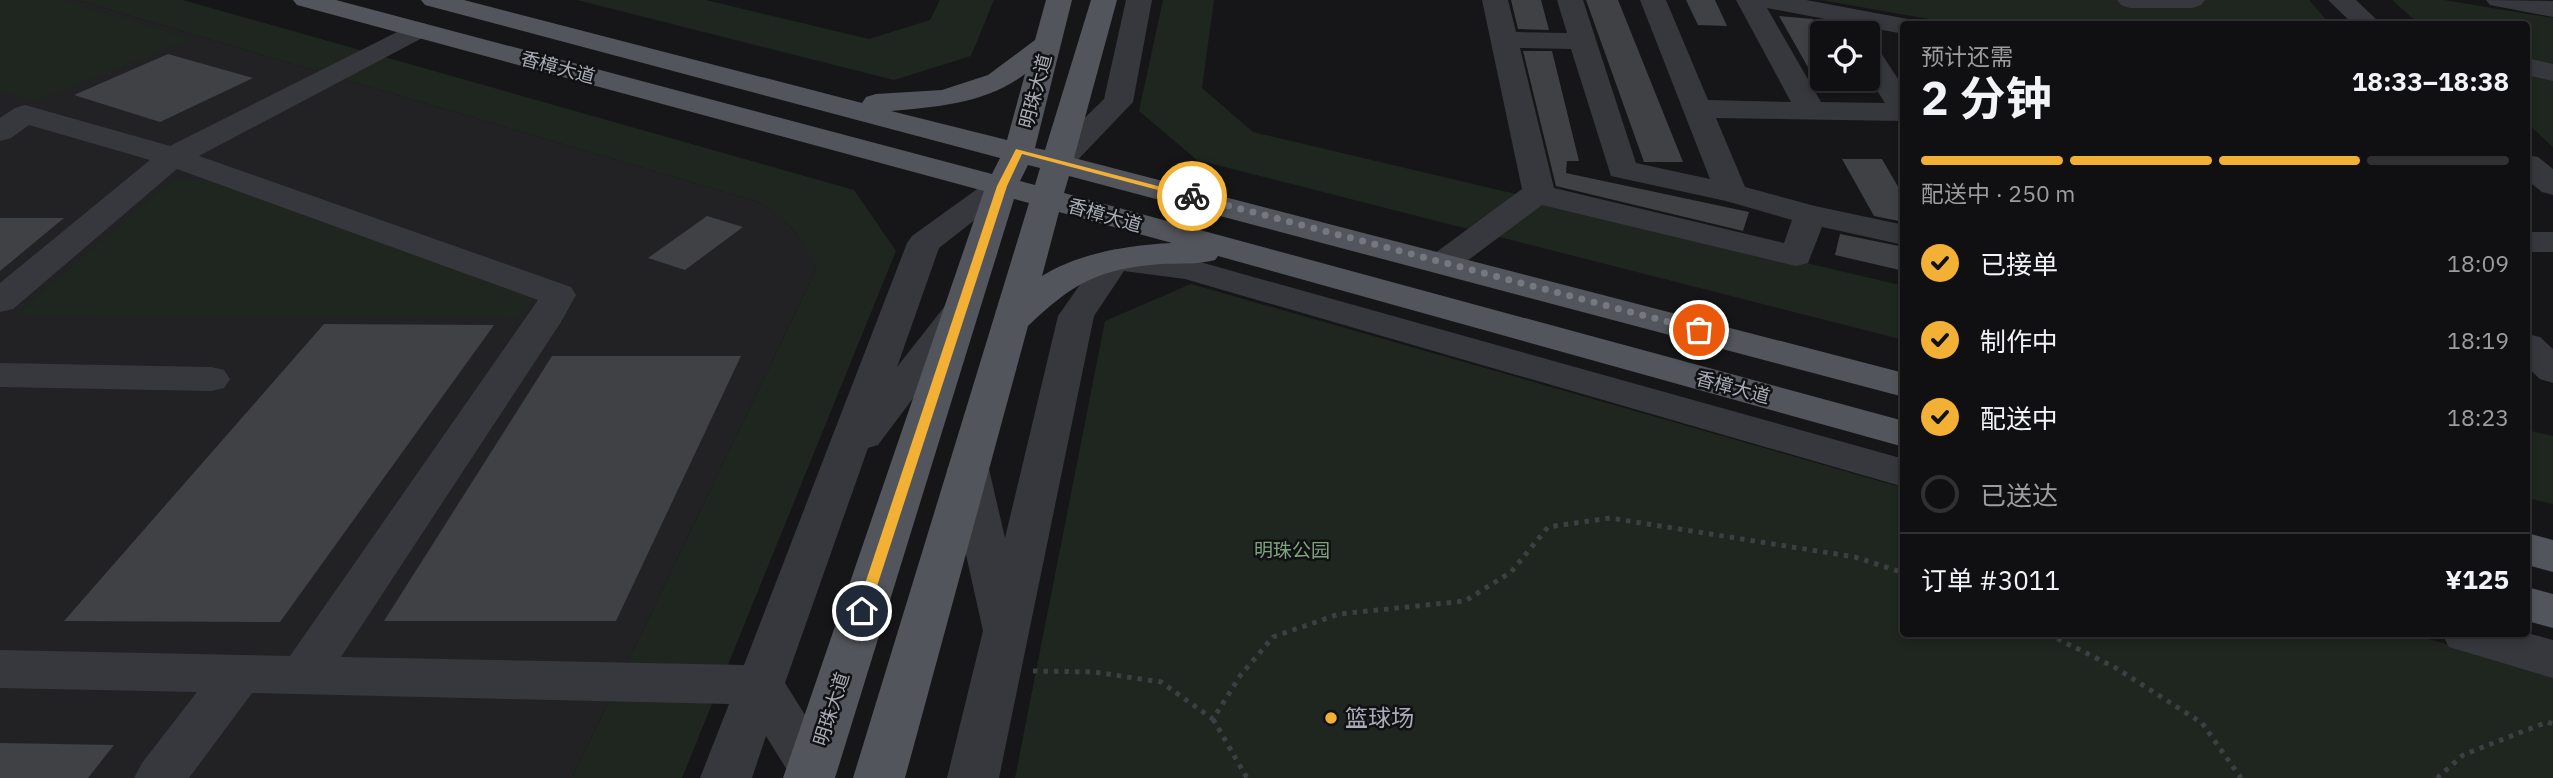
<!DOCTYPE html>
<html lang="zh">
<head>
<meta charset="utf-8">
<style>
  :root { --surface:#101012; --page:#1e1e20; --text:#f1f3f6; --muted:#9c9d9f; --line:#303032; --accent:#f2b134 }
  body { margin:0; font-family:"IBM Plex Sans","Noto Sans SC",sans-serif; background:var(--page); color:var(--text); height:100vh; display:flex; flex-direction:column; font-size:26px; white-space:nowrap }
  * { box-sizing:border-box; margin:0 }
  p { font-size:23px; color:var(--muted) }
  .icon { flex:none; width:38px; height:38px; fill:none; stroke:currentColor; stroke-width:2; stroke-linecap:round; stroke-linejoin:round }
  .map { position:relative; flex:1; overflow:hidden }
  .details { position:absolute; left:1900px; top:21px; width:630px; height:616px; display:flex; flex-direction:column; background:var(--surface); border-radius:7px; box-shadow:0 4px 10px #0003,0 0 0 2px var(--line) }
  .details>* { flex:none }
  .controls { position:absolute; left:1810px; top:21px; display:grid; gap:14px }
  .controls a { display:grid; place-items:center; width:70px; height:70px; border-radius:7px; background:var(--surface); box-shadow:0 4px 10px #0003,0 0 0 2px var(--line); font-size:35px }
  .pin { position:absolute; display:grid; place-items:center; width:60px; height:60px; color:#fff; margin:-30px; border:4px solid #fff; border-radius:50%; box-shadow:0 2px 7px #0007 }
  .courier { position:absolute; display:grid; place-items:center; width:70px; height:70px; margin:-35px; border:5px solid #f2b134; border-radius:50%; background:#fff; color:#222; box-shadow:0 2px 9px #0007 }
  .summary em { font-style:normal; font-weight:700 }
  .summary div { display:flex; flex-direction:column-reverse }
  .summary { display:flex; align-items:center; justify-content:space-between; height:119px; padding:0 21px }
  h1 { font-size:46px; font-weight:700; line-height:52px }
  .bar { display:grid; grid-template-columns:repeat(4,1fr); gap:10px 7px; align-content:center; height:84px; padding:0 21px }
  .bar i { height:9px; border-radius:5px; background:var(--line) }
  .bar .current { background:var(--accent) }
  .bar p { grid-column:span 4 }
  .line { display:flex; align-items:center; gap:18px; padding:0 21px; border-top:2px solid var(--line) }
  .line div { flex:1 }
  ol { padding:0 21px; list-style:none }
  li { display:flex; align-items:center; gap:21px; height:77px }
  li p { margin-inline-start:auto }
  li .icon { padding:7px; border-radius:50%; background:var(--accent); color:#111; stroke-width:4 }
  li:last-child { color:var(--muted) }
  li i { width:38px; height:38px; border:4px solid var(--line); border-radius:50% }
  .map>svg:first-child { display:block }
</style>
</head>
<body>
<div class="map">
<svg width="2553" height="778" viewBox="0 0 2553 778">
  <rect width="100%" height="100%" fill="#161618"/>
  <!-- built -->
  <path fill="#222225" d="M 0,0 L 77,0 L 762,203 L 781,216 L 810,250 L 816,270 L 572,778 L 0,778 Z"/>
  <!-- green -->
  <path fill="#1e261f" d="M 0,0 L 62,0 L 192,39 L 36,101 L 0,90 Z
    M 77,0 L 183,0 L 854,190 L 896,251 L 682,778 L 572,778 L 816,270 C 806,240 788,221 762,203 Z
    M 577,0 L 706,0 L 869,39 L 930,20 L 940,0 L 994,0 L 971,56 L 894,80 Z
    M 1163,0 L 1214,0 L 1202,88 L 1253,132 L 1904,286 L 1904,340 L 1197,160 L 1139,111 Z
    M 1821,0 L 2309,0 L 2330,24 L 1957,24 Z
    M 2392,0 L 2444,0 L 2553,18 L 2553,147 L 2527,123 L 2527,24 L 2419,24 Z
    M 171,181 L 210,181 L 535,297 L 521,317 L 16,315 Z
    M 1191,284 L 1904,488 L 1904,634 L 2411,634 L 2553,674 L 2553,778 L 1015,778 L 1105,321 Z
    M 2527,430 L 2553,436 L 2553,504 L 2527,498 Z"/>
  <!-- building -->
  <path fill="#404145" d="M 1511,0 L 1541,0 L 1549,30 L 1518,29 Z
    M 1586,0 L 1618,0 L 1683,162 L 1644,162 Z
    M 1686,0 L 1715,0 L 1727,26 L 1698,25 Z
    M 1779,16 L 1813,19 L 1822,34 L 1822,92 Z
    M 1523,51 L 1552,51 L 1579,161 L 1567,161 L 1566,173 L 1749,212 L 1743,231 L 1556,186 Z
    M 168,54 L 253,78 L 160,122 L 74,95 Z
    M 1842,159 L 1882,159 L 1904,197 L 1904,222 L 1874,216 Z
    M 707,216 L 743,227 L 685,270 L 648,258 Z
    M 0,218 L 64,218 L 0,271 Z
    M 1840,234 L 1904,247 L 1904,271 L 1835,255 Z
    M 324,324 L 494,325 L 280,622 L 64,621 Z
    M 552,356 L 741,356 L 616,621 L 384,621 Z
    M 0,743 L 114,745 L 88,778 L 0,778 Z"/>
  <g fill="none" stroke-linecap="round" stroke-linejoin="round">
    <!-- path -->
    <path stroke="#3d3f44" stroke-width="5" stroke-dasharray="4.5 6" stroke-linecap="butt" d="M 2048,634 L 2116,668 L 2202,723 L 2241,778
      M 1033,671 L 1094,672 L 1161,682 L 1213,719 L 1240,676 L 1273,637 L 1339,614 L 1465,601 L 1511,572 L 1548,527 L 1610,518 L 1855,557 L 1904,573
      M 1213,719 L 1247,778
      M 2437,778 L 2463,755 L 2547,722 L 2553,724"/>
    <!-- minor -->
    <path fill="#37383d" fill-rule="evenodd" d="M 1126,0 L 1152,0 L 1133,102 L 1070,168 L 1059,170 L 1048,168 L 1043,161 L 1048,154 L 1104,99 Z
      M 1482,0 L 1508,0 L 1516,32 L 1567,33 L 1557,0 L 1583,0 L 1636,163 L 1710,179 L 1640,0 L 1666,0 L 1708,100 L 1791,102 L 1736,0 L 1806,0 L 1913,20 L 1916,24 L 1904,24 L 1904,34 L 1767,8 L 1821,102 L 1885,103 L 1867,75 L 1867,45 L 1877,47 L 1904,88 L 1904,121 L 1716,118 L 1745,187 L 1815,206 L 1904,225 L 1904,245 L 1822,227 L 1808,263 L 1796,266 L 1542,205 L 1455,270 L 1443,273 L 1431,270 L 1426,263 L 1431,256 L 1522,189 ZM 1520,48 L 1571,49 L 1611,176 L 1726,201 L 1792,220 L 1784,243 L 1554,188 Z
      M 2117,0 L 2205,0 L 2201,5 L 2192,8 L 2130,8 L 2121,5 Z
      M 2328,0 L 2356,0 L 2381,24 L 2353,24 Z
      M 2486,0 L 2553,1 L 2553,17 L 2490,5 Z
      M 417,22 L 426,24 L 430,30 L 426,36 L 199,156 L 571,287 L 576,295 L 561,322 L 341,657 L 744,665 L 907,243 L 912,236 L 991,179 L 1002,176 L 1013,179 L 1018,186 L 939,248 L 897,367 L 948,302 L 961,299 L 974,302 L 979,310 L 878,445 L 868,448 L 785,683 L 837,766 L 832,778 L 792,778 L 766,736 L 752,778 L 700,778 L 729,704 L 252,693 L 189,778 L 134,778 L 142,763 L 197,692 L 0,688 L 0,650 L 290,656 L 538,300 L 177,169 L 13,309 L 0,312 L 0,283 L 150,160 L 29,125 L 11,138 L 0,141 L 0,118 L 15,108 L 25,105 L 170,146 Z
      M 2527,58 L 2553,64 L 2553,81 L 2527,75 Z
      M 2527,155 L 2538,157 L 2553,169 L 2553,195 L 2542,192 L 2527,180 Z
      M 2527,232 L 2553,232 L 2553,252 L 2527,252 Z
      M 1115,249 L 1200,262 L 1904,459 L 1904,487 L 1185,279 L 1124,271 L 1094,316 L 999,778 L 947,778 L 983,631 L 947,469 L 953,459 L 968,455 L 983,459 L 989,469 L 1005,538 L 1058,316 L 1103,252 Z
      M 2527,334 L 2540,337 L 2553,349 L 2553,383 L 2540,379 L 2527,367 Z
      M 0,363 L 211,367 L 224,370 L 230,379 L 224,388 L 211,391 L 0,387 Z
      M 2527,633 L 2553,640 L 2553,678 L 2449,647 L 2442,634 Z"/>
    <!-- major -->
    <path fill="#53555c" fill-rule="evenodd" d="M 293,0 L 336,0 L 992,174 L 1000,158 L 425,5 L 421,0 L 464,0 L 862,103 L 866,97 L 876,94 L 942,90 L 988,75 L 1035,40 L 1046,0 L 1072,0 L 1035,148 L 1045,150 L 1091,0 L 1117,0 L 1074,158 L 1904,373 L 1904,397 L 1069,176 L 1064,193 L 1904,421 L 1904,447 L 1218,256 L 1215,260 C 1197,265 1179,263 1161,264 C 1098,269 1073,283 1028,326 L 905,778 L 853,778 L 1029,203 L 1014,199 L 835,778 L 783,778 L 984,191 L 297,5 ZM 1025,74 L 1007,140 L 891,111 C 938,107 987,103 1025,74 ZM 1028,165 L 1040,168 L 1035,185 L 1020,181 ZM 1059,212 L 1172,243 C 1128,245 1079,253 1042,276 Z
      M 2527,533 L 2553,540 L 2553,572 L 2527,565 Z
      M 2527,587 L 2553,594 L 2553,628 L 2527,621 Z"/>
  </g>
  <!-- route -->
  <path fill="#f2b134" d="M 1016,149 L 1196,196 L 1192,199 L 1022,154 L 1007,186 L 869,611 L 862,617 L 858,615 L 856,611 L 997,186 Z"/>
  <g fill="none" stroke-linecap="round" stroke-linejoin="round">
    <!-- done -->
    <path stroke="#757880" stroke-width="7" stroke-dasharray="0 12.6" d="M 1192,196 L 1699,330"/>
  </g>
  <!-- markers -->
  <circle fill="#f2b134" stroke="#111113" stroke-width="2.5" cx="1331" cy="718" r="7"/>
  <g text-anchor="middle" stroke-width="5" stroke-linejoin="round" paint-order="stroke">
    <!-- street labels -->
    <g font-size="19" fill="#a8adb8" stroke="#111113">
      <text transform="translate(558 67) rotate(15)" y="7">香樟大道</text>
      <text transform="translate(1035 91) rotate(-75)" y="7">明珠大道</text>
      <text transform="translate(1105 215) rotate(16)" y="7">香樟大道</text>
      <text transform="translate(1733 387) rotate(15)" y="7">香樟大道</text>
      <text transform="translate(831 709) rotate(-72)" y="7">明珠大道</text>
    </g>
    <!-- park labels -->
    <g font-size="19" fill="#7fa381" stroke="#111113">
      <text x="1292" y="557">明珠公园</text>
    </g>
    <!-- near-poi labels -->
    <g font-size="23" fill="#a8adb8" stroke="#111113" text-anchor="start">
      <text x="1345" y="726">篮球场</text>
    </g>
  </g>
</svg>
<div class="controls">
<a><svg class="icon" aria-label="locate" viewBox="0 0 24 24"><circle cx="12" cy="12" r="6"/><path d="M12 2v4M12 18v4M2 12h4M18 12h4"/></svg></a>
</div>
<div class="pin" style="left:1699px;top:330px;background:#ea580c"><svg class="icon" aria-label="bag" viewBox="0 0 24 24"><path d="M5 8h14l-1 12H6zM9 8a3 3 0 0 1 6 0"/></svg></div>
<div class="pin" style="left:862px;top:611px;background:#1f2937"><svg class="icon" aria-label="home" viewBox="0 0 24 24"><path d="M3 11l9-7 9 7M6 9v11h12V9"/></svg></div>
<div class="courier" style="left:1192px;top:196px"><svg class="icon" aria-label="bike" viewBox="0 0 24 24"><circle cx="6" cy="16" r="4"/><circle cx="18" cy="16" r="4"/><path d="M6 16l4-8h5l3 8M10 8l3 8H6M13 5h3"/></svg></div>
<section class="details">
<div class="summary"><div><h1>2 分钟</h1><p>预计还需</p></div><em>18:33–18:38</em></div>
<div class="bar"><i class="current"></i><i class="current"></i><i class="current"></i><i></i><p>配送中 · 250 m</p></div>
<ol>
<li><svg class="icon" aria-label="check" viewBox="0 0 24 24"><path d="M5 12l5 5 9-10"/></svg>已接单<p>18:09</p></li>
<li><svg class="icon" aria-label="check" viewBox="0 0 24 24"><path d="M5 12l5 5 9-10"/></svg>制作中<p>18:19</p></li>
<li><svg class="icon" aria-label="check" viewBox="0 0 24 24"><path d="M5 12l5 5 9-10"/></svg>配送中<p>18:23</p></li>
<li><i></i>已送达</li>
</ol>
<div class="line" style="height:91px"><div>订单 #3011</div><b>¥125</b></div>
</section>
</div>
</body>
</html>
